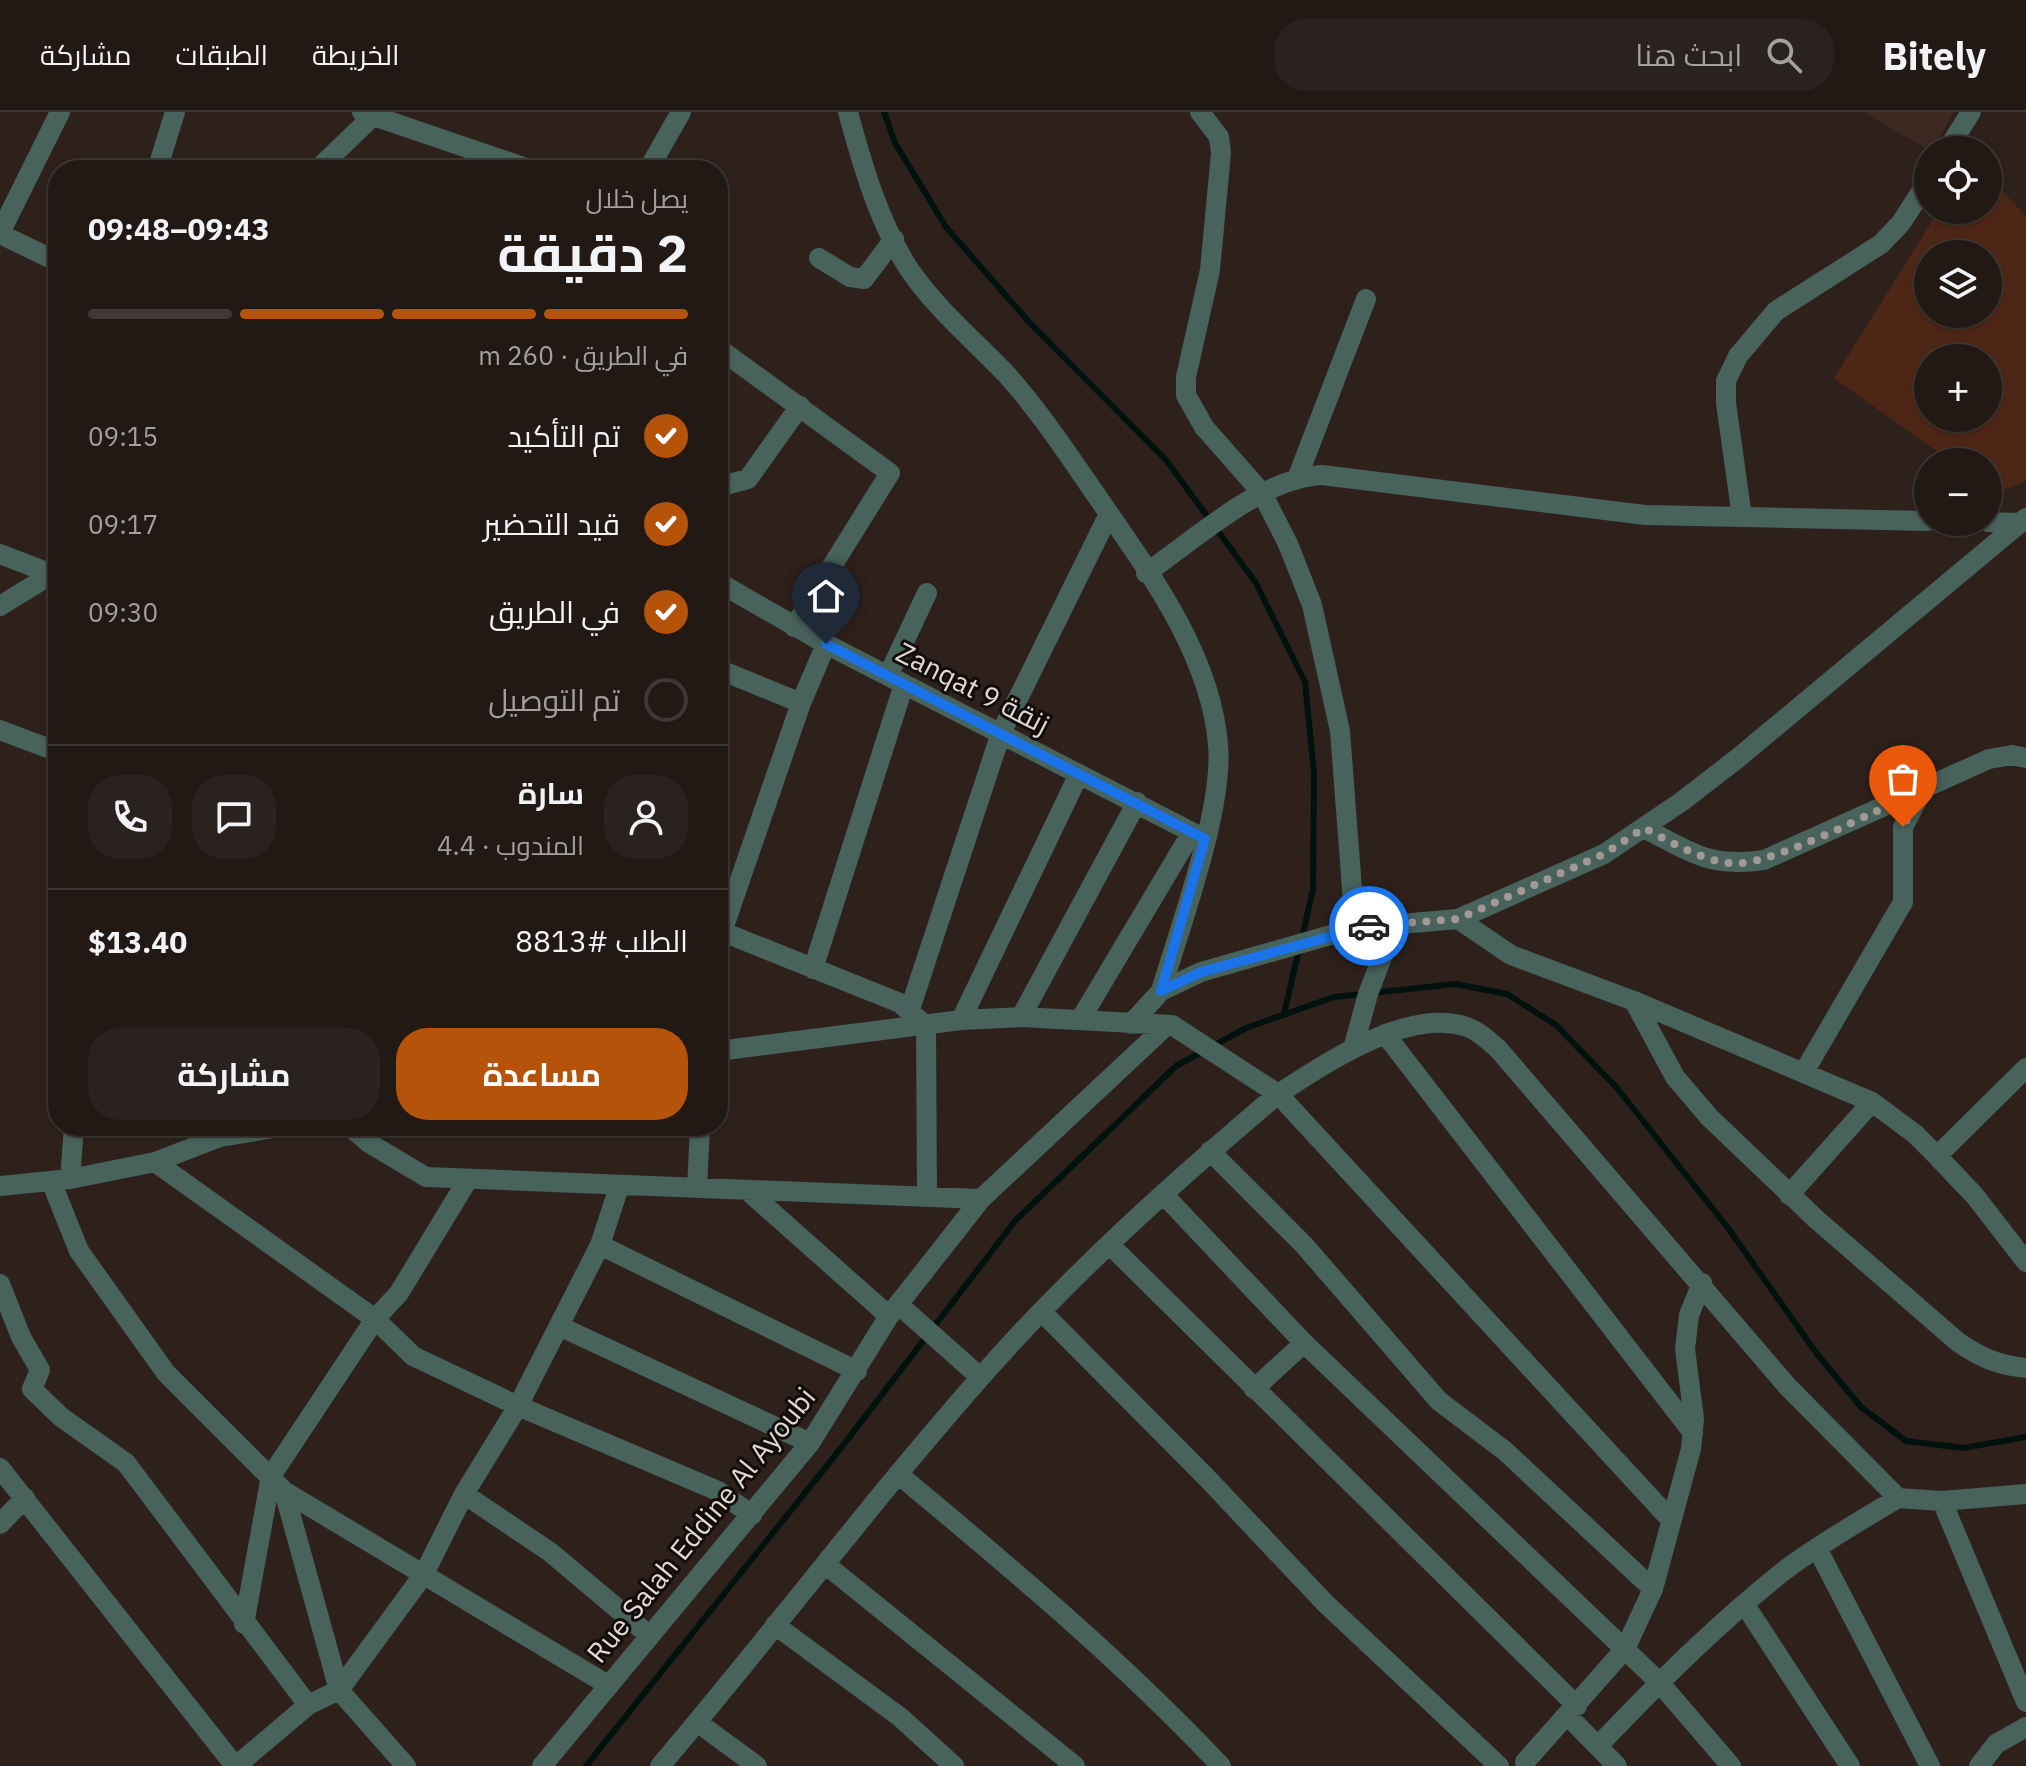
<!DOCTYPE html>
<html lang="ar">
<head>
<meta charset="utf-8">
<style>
  :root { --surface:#221915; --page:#2a221e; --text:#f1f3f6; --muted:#a2a0a0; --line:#3f3834; --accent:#b45309 }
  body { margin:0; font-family:"IBM Plex Sans",Cairo,sans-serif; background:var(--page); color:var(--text); direction:rtl; height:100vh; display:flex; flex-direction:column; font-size:30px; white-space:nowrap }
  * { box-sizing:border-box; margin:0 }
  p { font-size:26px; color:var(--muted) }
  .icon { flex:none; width:44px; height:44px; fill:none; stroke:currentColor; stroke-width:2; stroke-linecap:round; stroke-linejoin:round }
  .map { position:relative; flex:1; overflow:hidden; direction:ltr }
  .drawer { position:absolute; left:48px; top:48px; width:680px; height:976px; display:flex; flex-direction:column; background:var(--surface); border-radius:32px; box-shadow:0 2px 6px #0004,0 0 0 2px var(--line); direction:rtl }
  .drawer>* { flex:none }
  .fabs { position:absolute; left:1914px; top:24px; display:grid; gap:16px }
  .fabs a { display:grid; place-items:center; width:88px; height:88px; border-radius:50%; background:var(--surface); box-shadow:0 2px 6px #0004,0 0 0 2px var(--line); font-size:40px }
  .pin { position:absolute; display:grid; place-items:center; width:68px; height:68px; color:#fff; margin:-82px -34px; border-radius:50% 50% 50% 0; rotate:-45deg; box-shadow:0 0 8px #0007 }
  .pin .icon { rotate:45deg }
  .courier { position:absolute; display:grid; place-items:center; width:80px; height:80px; margin:-40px; border:6px solid #1a73e8; border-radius:50%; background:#fff; color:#222; box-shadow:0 2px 10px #0007 }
  .headline em { font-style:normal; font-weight:700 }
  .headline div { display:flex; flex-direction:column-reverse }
  .headline { display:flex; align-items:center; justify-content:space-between; height:136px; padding:0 40px }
  h1 { font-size:52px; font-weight:700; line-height:60px }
  .bar { display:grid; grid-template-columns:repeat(4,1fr); gap:12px 8px; align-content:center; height:96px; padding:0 40px }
  .bar i { height:10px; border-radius:6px; background:var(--line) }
  .bar .active { background:var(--accent) }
  .bar p { grid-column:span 4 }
  .line { display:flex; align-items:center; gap:20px; padding:0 40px; border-top:2px solid var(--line) }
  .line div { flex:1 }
  .round { display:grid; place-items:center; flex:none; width:84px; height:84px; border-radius:32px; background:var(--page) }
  ol { padding:0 40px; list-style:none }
  li { display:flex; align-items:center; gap:24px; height:88px }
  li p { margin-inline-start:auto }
  li .icon { padding:8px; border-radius:50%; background:var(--accent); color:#fff; stroke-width:4 }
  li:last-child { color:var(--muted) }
  li i { width:44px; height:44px; border:4px solid var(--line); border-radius:50% }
  .cta { display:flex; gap:16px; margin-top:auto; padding:16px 40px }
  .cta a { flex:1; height:92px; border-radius:32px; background:var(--accent); color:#fff; font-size:32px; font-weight:700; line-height:92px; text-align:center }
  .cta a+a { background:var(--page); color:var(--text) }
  header { display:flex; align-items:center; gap:48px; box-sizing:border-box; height:112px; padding:0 40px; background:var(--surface); border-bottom:2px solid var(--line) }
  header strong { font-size:38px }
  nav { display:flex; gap:44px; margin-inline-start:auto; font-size:28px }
  .search { width:560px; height:72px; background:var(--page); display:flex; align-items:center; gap:20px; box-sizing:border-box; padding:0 28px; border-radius:32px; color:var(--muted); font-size:30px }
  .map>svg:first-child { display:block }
</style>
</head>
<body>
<header>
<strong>Bitely</strong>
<div class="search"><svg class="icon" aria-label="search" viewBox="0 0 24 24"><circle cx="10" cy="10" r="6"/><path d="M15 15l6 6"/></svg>ابحث هنا</div>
<nav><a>الخريطة</a><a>الطبقات</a><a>مشاركة</a></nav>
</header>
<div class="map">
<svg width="2026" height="1654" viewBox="0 0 2026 1654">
  <rect width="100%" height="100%" fill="#2e211c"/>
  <!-- built -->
  <path fill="#3c2921" d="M 1864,0 L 1954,0 L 1932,38 L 1928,38 Z"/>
  <!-- pitch -->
  <path fill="#4e2615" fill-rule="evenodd" d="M 1988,64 L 2026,104 L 2026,369 L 1996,381 L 1988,376 L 1988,350 L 1952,350 L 1834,266 L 1939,98 L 1988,98 ZM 1928,142 L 1988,142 L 1988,202 L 1928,202 ZM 1928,246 L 1988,246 L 1988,306 L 1928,306 Z"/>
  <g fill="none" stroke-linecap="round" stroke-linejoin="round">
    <!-- stream -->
    <path stroke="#01120e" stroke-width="6" d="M 884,0 L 895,31 L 946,115 L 1029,210 L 1166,348 L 1256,471 L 1305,570 L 1314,661 L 1313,777 L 1302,826
      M 1284,902 L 1299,837
      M 586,1654 L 841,1336 L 1015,1109 L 1176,954 L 1246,916 L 1334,885 L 1455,872 L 1507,882 L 1556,913 L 1617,976 L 1728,1116 L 1817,1242 L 1861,1295 L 1906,1329 L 1963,1336 L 2026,1325"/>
    <!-- minor -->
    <path stroke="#48625c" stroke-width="20" d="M 362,0 L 532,58
      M 848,0 C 862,52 879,111 909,157 C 936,197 975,229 1008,264 C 1040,300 1067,341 1094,380 C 1146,456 1210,539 1218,632 C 1224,697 1180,814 1161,879
      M 1947,38 L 1971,0
      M 157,58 L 175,0
      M 317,58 L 377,0
      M 648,58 L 681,0
      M 0,121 L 60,0
      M 0,122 L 58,150
      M 819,146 L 850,165 L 864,167 L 894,127
      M 718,236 L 890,361 L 794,515
      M 1298,364 L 1366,187
      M 718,375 L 748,367 L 800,294
      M 1742,405 L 1726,291 L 1726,269 L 1738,244 L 1776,199 L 1881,132 L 1901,111 L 1928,69
      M 1988,410 L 2016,411
      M 0,442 L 52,462
      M 1146,461 C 1197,426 1261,366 1322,363 L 1645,403 L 1928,409
      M 718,470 L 826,532 L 1205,727
      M 0,494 L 52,462 L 58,463
      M 718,557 L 801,591
      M 888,564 L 927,481
      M 0,618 L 58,640
      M 1644,716 C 1691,740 1709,756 1764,748 L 1989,647 L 2012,643 L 2026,646
      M 1458,807 L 1511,843 L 1634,889 L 1872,990 L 1915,1022 L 1937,1044 L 1975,1084 L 2026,1150
      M 1355,816 L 1458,807 L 1604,742 L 1681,690 L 1738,646 L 2026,406
      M 718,818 L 900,891 L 926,914 L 927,1084
      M 718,845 L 722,820 L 801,591 L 826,532
      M 813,857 L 904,572
      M 1634,889 L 1675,965 L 1709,1005 L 1816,1107 L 1958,1230 C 1981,1246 1998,1253 2026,1256
      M 910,897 L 1001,621 L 1109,402
      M 1021,905 L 1137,690
      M 961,908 L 1079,662
      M 1080,908 L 1192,720
      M 1131,912 L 1161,879 L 1201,860 L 1355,816 L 1340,619 L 1312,493 L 1288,432 L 1262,381 L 1204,315 L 1186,283 L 1186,265 L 1210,158 L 1221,41 L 1219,25 L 1200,0
      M 1385,922 L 1693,1321
      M 1354,933 L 1368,882 L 1395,811
      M 718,939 L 961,908 L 1021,905 L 1172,913 L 1278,982 C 1325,952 1404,897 1464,914 C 1478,918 1489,929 1499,938 L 1788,1275 L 1898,1386 L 1942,1389 L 2026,1382
      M 1804,960 L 1903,790 L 1903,715 L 1923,677
      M 349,1014 L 369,1031 L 426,1065 L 981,1087
      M 1210,1039 L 1304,1133 L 1439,1289 L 1505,1339 L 1653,1477
      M 1937,1044 L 2026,956
      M 155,1050 L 375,1207 L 413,1244 L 518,1294 L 718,1379 L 752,1403
      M 70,1067 L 74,1014
      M 51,1069 L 79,1139 L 166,1261 L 284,1379 L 608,1573
      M 0,1074 L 70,1067 L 155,1050 L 220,1025 L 286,1014
      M 697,1076 L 700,1014
      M 748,1079 L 889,1204
      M 1164,1083 L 1304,1231 L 1659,1570 L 1731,1654
      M 1789,1083 L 1872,990
      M 600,1133 L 857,1259
      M 1110,1133 L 1577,1594
      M 0,1172 L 21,1225 L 40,1258 L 32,1277 L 61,1305 L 126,1351 L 308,1593
      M 898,1192 L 980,1265
      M 1042,1200 L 1207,1366 L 1325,1491 L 1499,1654
      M 559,1214 L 810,1331
      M 1254,1277 L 1304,1231
      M 0,1356 L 235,1654
      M 898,1362 C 1010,1455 1121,1548 1221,1654
      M 284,1379 L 339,1578 L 406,1654
      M 464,1382 L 550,1440 L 650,1524
      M 1942,1389 L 2026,1590
      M 0,1412 L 25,1386
      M 1817,1436 L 1930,1654
      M 825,1452 L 1075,1654
      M 1745,1493 L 1850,1654
      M 244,1512 L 271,1364 L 375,1207 L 399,1181 L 467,1069
      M 775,1513 L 900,1605 L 954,1654
      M 1568,1604 L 1617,1654
      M 697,1610 L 757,1654
      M 1599,1633 C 1657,1572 1718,1511 1785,1458 C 1821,1431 1860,1409 1898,1386
      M 1525,1650 L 1625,1537 L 1653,1477 L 1691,1337 L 1694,1307 L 1685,1237 L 1689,1203 L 1702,1171
      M 236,1654 L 308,1593 L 339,1578 L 424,1462 L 464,1382 L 518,1294 L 600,1133 L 619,1075
      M 542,1654 L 810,1331 L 889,1204 L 981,1087 L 1167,913
      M 660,1654 C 769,1526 869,1392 980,1266 C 1070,1163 1174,1070 1278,982 L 1670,1407
      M 1979,1654 L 1996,1632 L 2026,1615"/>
  </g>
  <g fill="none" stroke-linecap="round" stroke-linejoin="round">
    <!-- done -->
    <path stroke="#a29994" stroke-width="8" stroke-dasharray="0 14.4" d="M 1369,814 L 1458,807 L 1604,742 L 1644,716 C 1671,730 1698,747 1729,751 C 1768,757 1882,695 1923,677 L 1903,715"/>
    <!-- route -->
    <path stroke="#1a73e8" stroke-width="10" d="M 826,532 L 1205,727 L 1161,879 L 1201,860 L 1369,814"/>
  </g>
  <g text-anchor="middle" stroke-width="6" stroke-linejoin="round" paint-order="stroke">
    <!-- street labels -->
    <g font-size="28" fill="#e1d9d5" stroke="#120c0a">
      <text transform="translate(973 576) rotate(27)" y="10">Zanqat 9 زنقة</text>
      <text transform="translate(701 1413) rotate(-51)" y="10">Rue Salah Eddine Al Ayoubi</text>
    </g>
  </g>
</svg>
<div class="fabs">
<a><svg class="icon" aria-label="locate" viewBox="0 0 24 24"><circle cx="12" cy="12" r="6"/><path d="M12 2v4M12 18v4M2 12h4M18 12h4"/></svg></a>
<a><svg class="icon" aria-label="layers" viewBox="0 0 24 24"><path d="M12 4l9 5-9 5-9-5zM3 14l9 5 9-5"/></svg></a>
<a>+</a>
<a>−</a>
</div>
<div class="pin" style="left:1903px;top:715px;background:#ea580c"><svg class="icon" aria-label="bag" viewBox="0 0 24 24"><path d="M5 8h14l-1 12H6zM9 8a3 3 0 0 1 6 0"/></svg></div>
<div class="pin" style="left:826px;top:532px;background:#1f2937"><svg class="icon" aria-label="home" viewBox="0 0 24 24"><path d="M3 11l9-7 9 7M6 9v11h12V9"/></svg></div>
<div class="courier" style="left:1369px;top:814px"><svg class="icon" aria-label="car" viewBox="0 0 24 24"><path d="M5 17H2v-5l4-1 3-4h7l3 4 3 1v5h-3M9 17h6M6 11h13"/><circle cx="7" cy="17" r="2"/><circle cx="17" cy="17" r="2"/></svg></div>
<section class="drawer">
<div class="headline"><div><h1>2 دقيقة</h1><p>يصل خلال</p></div><em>09:43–09:48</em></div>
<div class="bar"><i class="active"></i><i class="active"></i><i class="active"></i><i></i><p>في الطريق · 260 m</p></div>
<ol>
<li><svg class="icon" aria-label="check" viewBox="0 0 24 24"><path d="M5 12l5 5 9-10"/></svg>تم التأكيد<p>09:15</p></li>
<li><svg class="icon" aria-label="check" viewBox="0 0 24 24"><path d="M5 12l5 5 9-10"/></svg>قيد التحضير<p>09:17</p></li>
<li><svg class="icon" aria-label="check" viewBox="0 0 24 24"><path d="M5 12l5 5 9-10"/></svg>في الطريق<p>09:30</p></li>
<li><i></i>تم التوصيل</li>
</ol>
<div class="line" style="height:144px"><a class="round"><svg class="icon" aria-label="person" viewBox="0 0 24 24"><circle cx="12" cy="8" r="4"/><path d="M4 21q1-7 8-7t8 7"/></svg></a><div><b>سارة</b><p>المندوب · 4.4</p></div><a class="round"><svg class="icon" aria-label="chat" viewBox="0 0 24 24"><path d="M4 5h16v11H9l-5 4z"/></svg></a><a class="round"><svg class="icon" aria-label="phone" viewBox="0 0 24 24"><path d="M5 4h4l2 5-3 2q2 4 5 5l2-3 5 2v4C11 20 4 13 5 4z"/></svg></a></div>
<div class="line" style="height:104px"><div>الطلب #8813</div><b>$13.40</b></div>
<div class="cta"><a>مساعدة</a><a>مشاركة</a></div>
</section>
</div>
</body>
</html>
